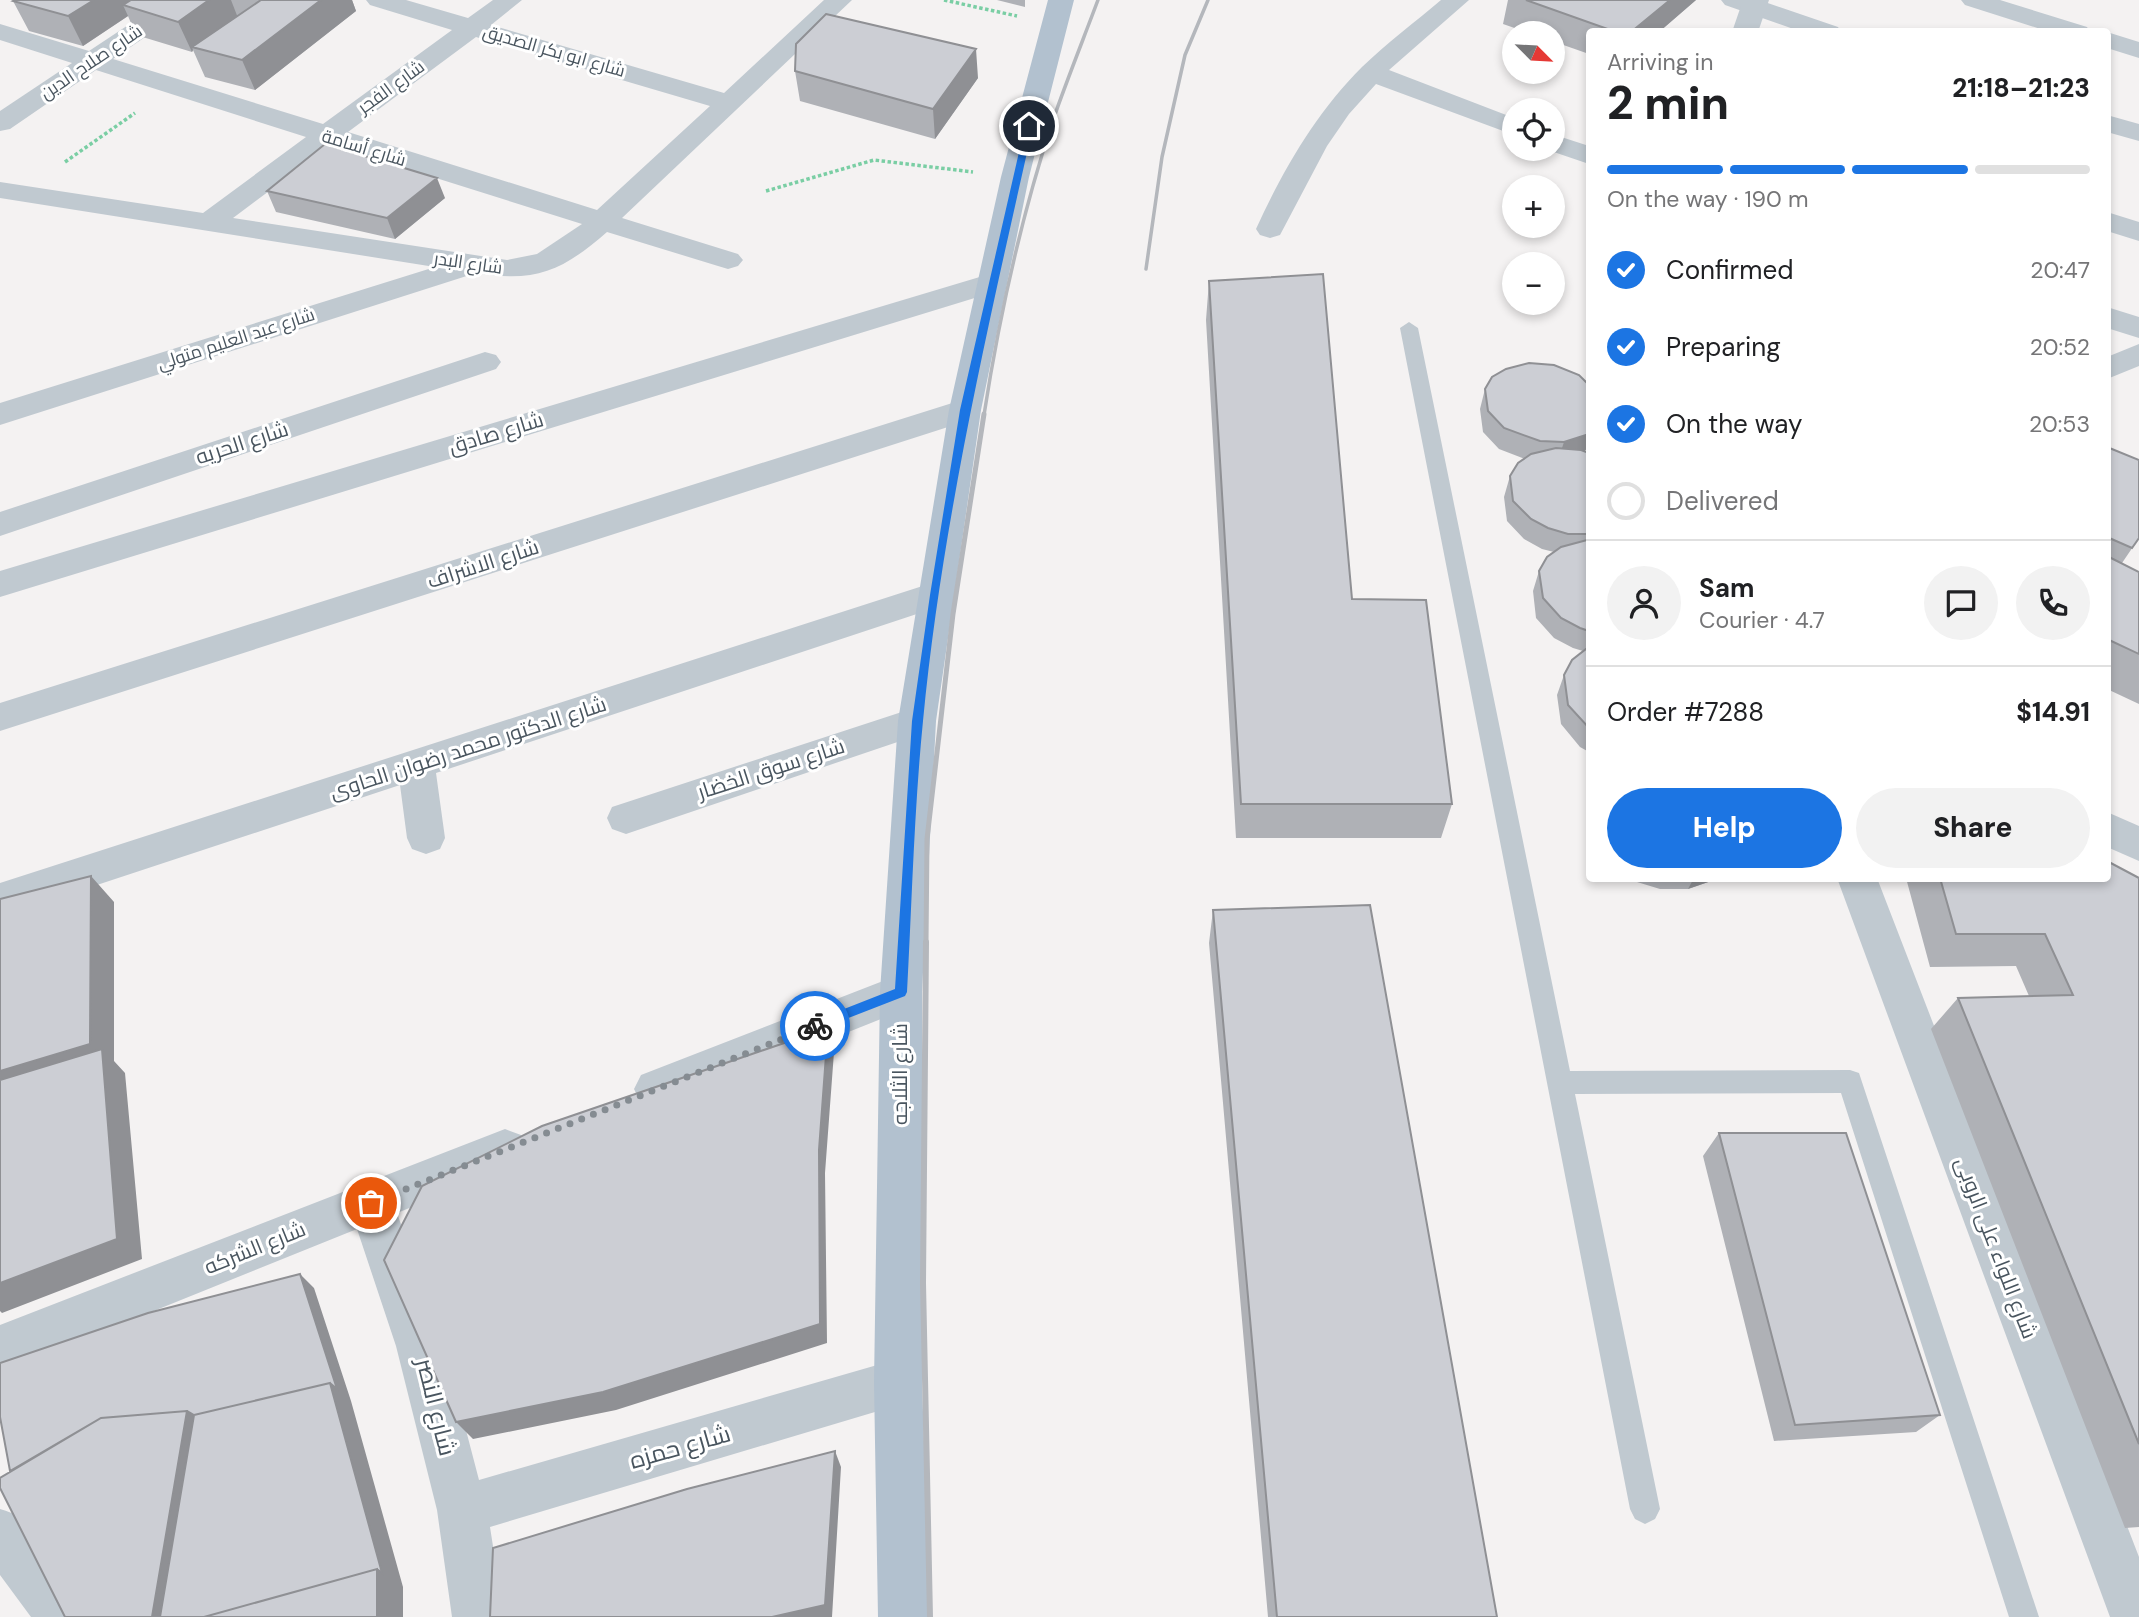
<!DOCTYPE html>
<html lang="en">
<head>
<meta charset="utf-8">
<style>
  :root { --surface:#fff; --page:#f2f2f2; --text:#202124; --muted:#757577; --line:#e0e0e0; --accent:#1c75e3 }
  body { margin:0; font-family:"DM Sans",Cairo,sans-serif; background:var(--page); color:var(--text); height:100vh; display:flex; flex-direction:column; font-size:26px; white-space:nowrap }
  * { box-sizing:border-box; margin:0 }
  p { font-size:23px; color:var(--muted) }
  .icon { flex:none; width:38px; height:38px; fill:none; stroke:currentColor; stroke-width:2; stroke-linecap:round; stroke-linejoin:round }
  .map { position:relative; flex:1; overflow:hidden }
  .details { position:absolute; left:1586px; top:28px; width:525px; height:854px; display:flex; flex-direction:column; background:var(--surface); border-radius:7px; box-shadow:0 4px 10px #0003 }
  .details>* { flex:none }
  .needle { width:46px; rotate:114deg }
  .controls { position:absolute; left:1502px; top:21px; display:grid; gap:14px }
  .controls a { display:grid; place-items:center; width:63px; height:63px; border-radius:50%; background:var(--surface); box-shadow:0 4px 10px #0003; font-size:35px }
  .pin { position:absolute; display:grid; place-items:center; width:60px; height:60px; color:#fff; margin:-30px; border:4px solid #fff; border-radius:50%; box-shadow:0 2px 7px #0007 }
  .courier { position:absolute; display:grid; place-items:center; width:70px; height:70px; margin:-35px; border:5px solid #1c75e3; border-radius:50%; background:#fff; color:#222; box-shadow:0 2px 9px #0007 }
  .headline em { font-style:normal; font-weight:800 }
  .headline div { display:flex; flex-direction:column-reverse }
  .headline { display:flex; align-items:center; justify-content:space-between; height:119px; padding:0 21px }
  h1 { font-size:46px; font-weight:800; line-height:52px }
  .bar { display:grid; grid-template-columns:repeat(4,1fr); gap:10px 7px; align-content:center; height:84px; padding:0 21px }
  .bar i { height:9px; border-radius:5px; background:var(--line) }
  .bar .on { background:var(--accent) }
  .bar p { grid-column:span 4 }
  .line { display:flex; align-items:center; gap:18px; padding:0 21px; border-top:2px solid var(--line) }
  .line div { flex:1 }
  .round { display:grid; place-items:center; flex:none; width:74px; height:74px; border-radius:37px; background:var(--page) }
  ol { padding:0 21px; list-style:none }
  li { display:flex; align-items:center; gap:21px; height:77px }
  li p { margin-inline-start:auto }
  li .icon { padding:7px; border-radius:50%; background:var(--accent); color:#fff; stroke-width:4 }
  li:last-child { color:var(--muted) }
  li i { width:38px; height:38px; border:4px solid var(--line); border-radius:50% }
  .action { display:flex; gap:14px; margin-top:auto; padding:14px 21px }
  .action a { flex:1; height:80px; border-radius:42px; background:var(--accent); color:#fff; font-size:28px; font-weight:800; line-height:80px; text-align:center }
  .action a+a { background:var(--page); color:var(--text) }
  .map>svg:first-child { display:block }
</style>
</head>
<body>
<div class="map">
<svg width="2139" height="1617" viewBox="0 0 2139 1617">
  <rect width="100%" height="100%" fill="#f4f2f2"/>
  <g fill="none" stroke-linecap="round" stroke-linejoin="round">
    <!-- path -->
    <path stroke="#7acea4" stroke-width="3.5" stroke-dasharray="3.5 2.5" stroke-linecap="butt" d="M 944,0 L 1017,16
      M 65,162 L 135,113
      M 766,191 L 874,160 L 973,172"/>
    <!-- service -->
    <path fill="#c0c9d0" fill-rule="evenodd" d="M 1409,322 L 1418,328 L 1570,1071 L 1850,1070 L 1859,1073 L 2039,1617 L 2009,1617 L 1841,1093 L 1575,1094 L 1660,1509 L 1655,1519 L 1645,1524 L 1635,1519 L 1630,1509 L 1400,328 Z"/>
    <!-- minor -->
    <path fill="#c0c9d0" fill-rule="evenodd" d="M 166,0 L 196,0 L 192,5 L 113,59 L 323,124 L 452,30 L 370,5 L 366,0 L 406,0 L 468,18 L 493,0 L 522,0 L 491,25 L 724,93 L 824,0 L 852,0 L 622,218 L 738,254 L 743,260 L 738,266 L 728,269 L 718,266 L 607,232 C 562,271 536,283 476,273 L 0,425 L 0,403 L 435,267 L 0,198 L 0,182 L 203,213 L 306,137 L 96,70 L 10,129 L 0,131 L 0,111 L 72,63 L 0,40 L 0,24 L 89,51 ZM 476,37 L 710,106 L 597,210 L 348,132 ZM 331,145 L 582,224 L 537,254 L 507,260 L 233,218 Z
      M 1441,0 L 1469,0 L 1389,70 L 1514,118 L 1514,135 L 1376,84 L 1349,114 L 1327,146 L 1280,235 L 1270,238 L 1260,235 L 1256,229 C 1283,170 1316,113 1362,67 C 1387,43 1415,22 1441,0 Z
      M 1721,0 L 1759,0 L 1838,27 L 1841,32 L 1802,32 L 1725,5 Z
      M 1961,0 L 2000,0 L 2087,27 L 2090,32 L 2050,32 L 1965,5 Z
      M 2107,32 L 2139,42 L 2139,58 L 2107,48 Z
      M 2107,115 L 2139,124 L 2139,141 L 2107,132 Z
      M 1552,134 L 1589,146 L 1589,164 L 1545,149 L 1552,149 Z
      M 2107,212 L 2139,222 L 2139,241 L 2107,231 Z
      M 993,273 L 1004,275 L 1008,282 L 1004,289 L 0,597 L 0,571 Z
      M 2107,307 L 2139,317 L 2139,338 L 2107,328 Z
      M 2139,344 L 2139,366 L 2107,379 L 2107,357 Z
      M 485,352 L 496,355 L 501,362 L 496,369 L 0,536 L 0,512 Z
      M 965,399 L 976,402 L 981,410 L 976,418 L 0,731 L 0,703 Z
      M 935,582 L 947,586 L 952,595 L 947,604 L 436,773 L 445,838 L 440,849 L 426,854 L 412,849 L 407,838 L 400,785 L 0,917 L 0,883 Z
      M 917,707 L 930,711 L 936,721 L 930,731 L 626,834 L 612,829 L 607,818 L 612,807 Z
      M 2107,812 L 2139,826 L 2139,861 L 2107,847 Z
      M 901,974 L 916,979 L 922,992 L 916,1005 L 656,1109 L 641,1103 L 634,1089 L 641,1075 Z
      M 505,1129 L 521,1135 L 527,1149 L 521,1163 L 397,1213 L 444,1346 L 479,1480 L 898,1359 L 915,1366 L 922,1383 L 915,1400 L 490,1527 L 504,1617 L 452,1617 L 437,1510 L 396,1346 L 357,1229 L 0,1373 L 0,1325 Z
      M 0,1509 C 6,1511 15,1513 19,1518 C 45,1542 74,1585 87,1617 L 31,1617 L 0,1575 Z"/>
    <!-- tertiary -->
    <path fill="#c0c9d0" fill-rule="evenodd" d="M 1743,0 L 1769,0 L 1758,32 L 1732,32 Z
      M 1837,878 L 1877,878 L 2139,1557 L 2139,1617 L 2110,1617 Z"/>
    <!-- primary -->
    <path fill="#b2c1cf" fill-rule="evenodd" d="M 1048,0 L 1074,0 L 1029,177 L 981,410 L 936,721 L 922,992 L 922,1383 L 930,1617 L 878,1617 L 874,1383 L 880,992 L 898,721 L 949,410 L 1001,177 Z"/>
    <!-- rail-far2 -->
    <path stroke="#b4b7bc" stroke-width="3.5" d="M 1146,269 L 1162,157 L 1185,55 L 1208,0
      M 984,415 C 999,318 1022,214 1053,120 C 1067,80 1083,40 1098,0"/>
    <!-- rail-far1 -->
    <path stroke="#b4b7bc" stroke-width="5" d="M 926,944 L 927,839 L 953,614 L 984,414"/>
    <!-- rail -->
    <path stroke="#b4b7bc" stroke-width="6" d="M 926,942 L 923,1283 L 930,1617"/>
  </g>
  <!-- wall -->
  <path fill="#afb1b6" d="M 15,0 L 352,0 L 356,11 L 255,90 L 205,77 L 193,50 L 192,52 L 136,35 L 128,16 L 83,46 L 29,31 L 13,1 Z
    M 997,0 L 1025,0 L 1025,7 Z
    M 1508,0 L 1696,0 L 1659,32 L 1589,32 L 1589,54 L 1552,41 L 1552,33 L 1529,33 L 1503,24 Z
    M 795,71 L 978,78 L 935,139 L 800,101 Z
    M 267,191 L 445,198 L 395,239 L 276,212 Z
    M 1209,281 L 1352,599 L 1452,804 L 1441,838 L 1236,838 L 1206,320 Z
    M 1485,389 L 1584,452 L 1589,453 L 1589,752 L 1580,747 L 1561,724 L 1557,695 L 1564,675 L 1583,651 L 1573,648 L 1554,638 L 1536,618 L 1533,591 L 1539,571 L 1554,552 L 1542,549 L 1524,539 L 1507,521 L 1504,497 L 1510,476 L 1525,459 L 1499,449 L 1483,432 L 1480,409 Z
    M 2107,447 L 2139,538 L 2122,563 L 2139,572 L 2139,704 L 2107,689 Z
    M 1631,878 L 1715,878 L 1714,880 L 1688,889 L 1660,889 L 1637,882 Z
    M 1906,878 L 2139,878 L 2139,1527 L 2125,1528 L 1931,1029 L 1958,998 L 2029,996 L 2016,966 L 1930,967 Z
    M 1213,910 L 1497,1617 L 1268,1617 L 1209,943 Z
    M 1719,1133 L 1940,1415 L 1916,1432 L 1774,1441 L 1703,1156 Z"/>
  <!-- shaded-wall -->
  <path fill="#8f9094" d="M 94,0 L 145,0 L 123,5 L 128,16 L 83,46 L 68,16 Z
    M 209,0 L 231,0 L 238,18 L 192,47 L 193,50 L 192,52 L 178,22 Z
    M 321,0 L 352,0 L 356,11 L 255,90 L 242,60 Z
    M 1670,0 L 1696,0 L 1659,32 L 1631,32 Z
    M 976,49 L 978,78 L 935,139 L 933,109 Z
    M 437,178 L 445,198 L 395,239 L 387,218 Z
    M 1589,433 L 1589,447 L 1579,456 L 1557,463 L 1564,442 Z
    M 91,876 L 114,902 L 114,1061 L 125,1073 L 142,1259 L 2,1313 L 0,1311 L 0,1071 Z
    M 1694,878 L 1715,878 L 1714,880 L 1688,889 Z
    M 828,1028 L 834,1052 L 825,1173 L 827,1343 L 616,1410 L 473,1439 L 456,1422 Z
    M 300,1274 L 314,1288 L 351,1401 L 403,1587 L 403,1617 L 377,1617 L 336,1404 L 189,1617 L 152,1617 L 187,1411 Z
    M 835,1451 L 841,1467 L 832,1617 L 772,1617 Z"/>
  <!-- building -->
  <path fill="#ccced4" stroke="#8f9094" stroke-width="2" d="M 15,0 L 94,0 L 68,16 L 13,1 Z
    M 131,0 L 209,0 L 178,22 L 123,5 Z
    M 261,0 L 321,0 L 242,60 L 192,47 Z
    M 1526,0 L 1670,0 L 1631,32 L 1616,32 Z
    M 826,14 L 976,49 L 933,109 L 795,71 L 796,44 Z
    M 325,144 L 437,178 L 387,218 L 267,191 Z
    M 1323,274 L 1352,599 L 1426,600 L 1452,804 L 1241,804 L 1209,281 Z
    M 1529,363 L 1554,365 L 1579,375 L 1589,385 L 1589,433 L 1586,435 L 1564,442 L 1540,441 L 1504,428 L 1488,411 L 1485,389 L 1492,377 L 1506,369 Z
    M 2107,447 L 2139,460 L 2139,538 L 2132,548 L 2107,537 Z
    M 1556,448 L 1581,450 L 1589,453 L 1589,534 L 1568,534 L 1548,528 L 1531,519 L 1513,501 L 1510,476 L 1518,463 L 1531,454 Z
    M 1587,540 L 1589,540 L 1589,631 L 1580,628 L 1561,618 L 1543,598 L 1539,571 L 1547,557 L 1561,547 Z
    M 2107,556 L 2139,572 L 2139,654 L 2107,639 Z
    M 1589,648 L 1589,728 L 1568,705 L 1564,675 L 1572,660 L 1586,649 Z
    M 2107,861 L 2139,878 L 2139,1444 L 1958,998 L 2073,995 L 2045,934 L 1956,934 L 1940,878 L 2107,878 Z
    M 91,876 L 90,1044 L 0,1071 L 0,899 Z
    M 1370,905 L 1497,1617 L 1277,1617 L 1213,910 Z
    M 828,1028 L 819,1150 L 820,1324 L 603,1392 L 456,1422 L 384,1260 L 422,1186 L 542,1126 Z
    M 102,1049 L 117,1239 L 0,1283 L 0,1080 Z
    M 1719,1133 L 1846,1133 L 1940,1415 L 1795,1425 Z
    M 300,1274 L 337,1389 L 330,1383 L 194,1415 L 187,1411 L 101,1418 L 10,1471 L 0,1417 L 0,1363 L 148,1313 Z
    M 330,1383 L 382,1573 L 377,1569 L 204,1617 L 160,1617 L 194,1415 Z
    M 187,1411 L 152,1617 L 65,1617 L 0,1488 L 0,1478 L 101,1418 Z
    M 835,1451 L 825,1605 L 772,1617 L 490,1617 L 493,1548 L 687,1489 Z
    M 377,1569 L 377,1617 L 204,1617 Z"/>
  <!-- route -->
  <path fill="#1c75e3" d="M 1029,124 L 1033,126 C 989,322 942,522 923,721 C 914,811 912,902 907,992 L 905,996 L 815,1031 L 811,1030 L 811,1022 L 895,989 L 912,721 L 930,595 L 960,410 L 1025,126 Z"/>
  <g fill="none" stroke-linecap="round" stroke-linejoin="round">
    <!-- done -->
    <path stroke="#858c92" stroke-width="7" stroke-dasharray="0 12.6" d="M 371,1203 L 815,1026"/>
  </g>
  <g text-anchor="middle" stroke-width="6" stroke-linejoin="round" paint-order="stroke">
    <!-- far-street labels -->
    <g font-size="18" fill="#49555f" stroke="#fff">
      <text transform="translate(554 51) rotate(16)" y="6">شارع ابو بكر الصديق</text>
      <text transform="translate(91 62) rotate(-34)" y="6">شارع صلاح الدين</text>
      <text transform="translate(391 87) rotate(-36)" y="6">شارع الفجر</text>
      <text transform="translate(364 148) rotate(17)" y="6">شارع أسامة</text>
      <text transform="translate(468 263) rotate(8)" y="6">شارع البدر</text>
      <text transform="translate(236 339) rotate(-18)" y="6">شارع عبد العليم متولي</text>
    </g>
    <!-- street labels -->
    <g font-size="21" fill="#49555f" stroke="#fff">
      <text transform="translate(496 433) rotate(-17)" y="7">شارع صادق</text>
      <text transform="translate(242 443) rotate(-18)" y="7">شارع الحريه</text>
      <text transform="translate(483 564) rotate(-18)" y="7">شارع الاشراف</text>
      <text transform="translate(468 748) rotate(-18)" y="7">شارع الدكتور محمد رضوان الحاوى</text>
      <text transform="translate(771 769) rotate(-18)" y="7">شارع سوق الخضار</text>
      <text transform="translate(900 1074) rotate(-90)" y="7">شارع الثلاجه</text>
      <text transform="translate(255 1248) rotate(-22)" y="7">شارع الشركه</text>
      <text transform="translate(1996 1248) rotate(69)" y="7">شارع اللواء على الروبى</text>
    </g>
    <!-- near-street labels -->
    <g font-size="24" fill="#49555f" stroke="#fff">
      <text transform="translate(436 1407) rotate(76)" y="8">شارع النصر</text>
      <text transform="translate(680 1447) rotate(-16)" y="8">شارع حمزه</text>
    </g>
  </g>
</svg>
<div class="controls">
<a><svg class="needle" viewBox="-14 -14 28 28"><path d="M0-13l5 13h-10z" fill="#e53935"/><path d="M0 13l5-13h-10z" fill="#757577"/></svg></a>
<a><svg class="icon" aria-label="locate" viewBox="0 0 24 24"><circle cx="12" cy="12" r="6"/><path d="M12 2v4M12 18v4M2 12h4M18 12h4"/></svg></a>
<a>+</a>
<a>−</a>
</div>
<div class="pin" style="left:371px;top:1203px;background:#ea580c"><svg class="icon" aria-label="bag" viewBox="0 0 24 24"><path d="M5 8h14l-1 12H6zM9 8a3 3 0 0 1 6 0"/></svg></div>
<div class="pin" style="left:1029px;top:126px;background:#1f2937"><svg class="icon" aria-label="home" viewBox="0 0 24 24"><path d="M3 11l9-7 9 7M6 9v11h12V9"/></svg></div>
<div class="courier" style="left:815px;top:1026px"><svg class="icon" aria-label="bike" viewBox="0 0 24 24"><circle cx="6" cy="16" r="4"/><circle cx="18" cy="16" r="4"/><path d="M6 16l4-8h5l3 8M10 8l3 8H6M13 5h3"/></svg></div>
<section class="details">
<div class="headline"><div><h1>2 min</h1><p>Arriving in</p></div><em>21:18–21:23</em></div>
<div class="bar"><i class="on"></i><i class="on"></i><i class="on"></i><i></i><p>On the way · 190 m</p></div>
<ol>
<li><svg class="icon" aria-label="check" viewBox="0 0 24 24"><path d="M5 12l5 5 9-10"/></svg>Confirmed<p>20:47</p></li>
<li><svg class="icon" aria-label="check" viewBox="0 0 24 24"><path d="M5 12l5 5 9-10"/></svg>Preparing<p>20:52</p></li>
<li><svg class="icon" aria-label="check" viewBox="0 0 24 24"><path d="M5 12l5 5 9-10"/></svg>On the way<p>20:53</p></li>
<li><i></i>Delivered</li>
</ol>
<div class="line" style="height:126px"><a class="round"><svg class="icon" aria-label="person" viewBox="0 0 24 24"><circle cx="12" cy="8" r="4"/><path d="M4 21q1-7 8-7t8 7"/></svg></a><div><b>Sam</b><p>Courier · 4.7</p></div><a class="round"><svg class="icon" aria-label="chat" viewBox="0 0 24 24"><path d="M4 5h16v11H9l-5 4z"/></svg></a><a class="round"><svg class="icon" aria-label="phone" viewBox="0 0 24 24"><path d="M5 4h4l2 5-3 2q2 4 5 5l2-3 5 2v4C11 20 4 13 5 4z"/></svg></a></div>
<div class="line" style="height:91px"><div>Order #7288</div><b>$14.91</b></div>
<div class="action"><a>Help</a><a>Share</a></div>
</section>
</div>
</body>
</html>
